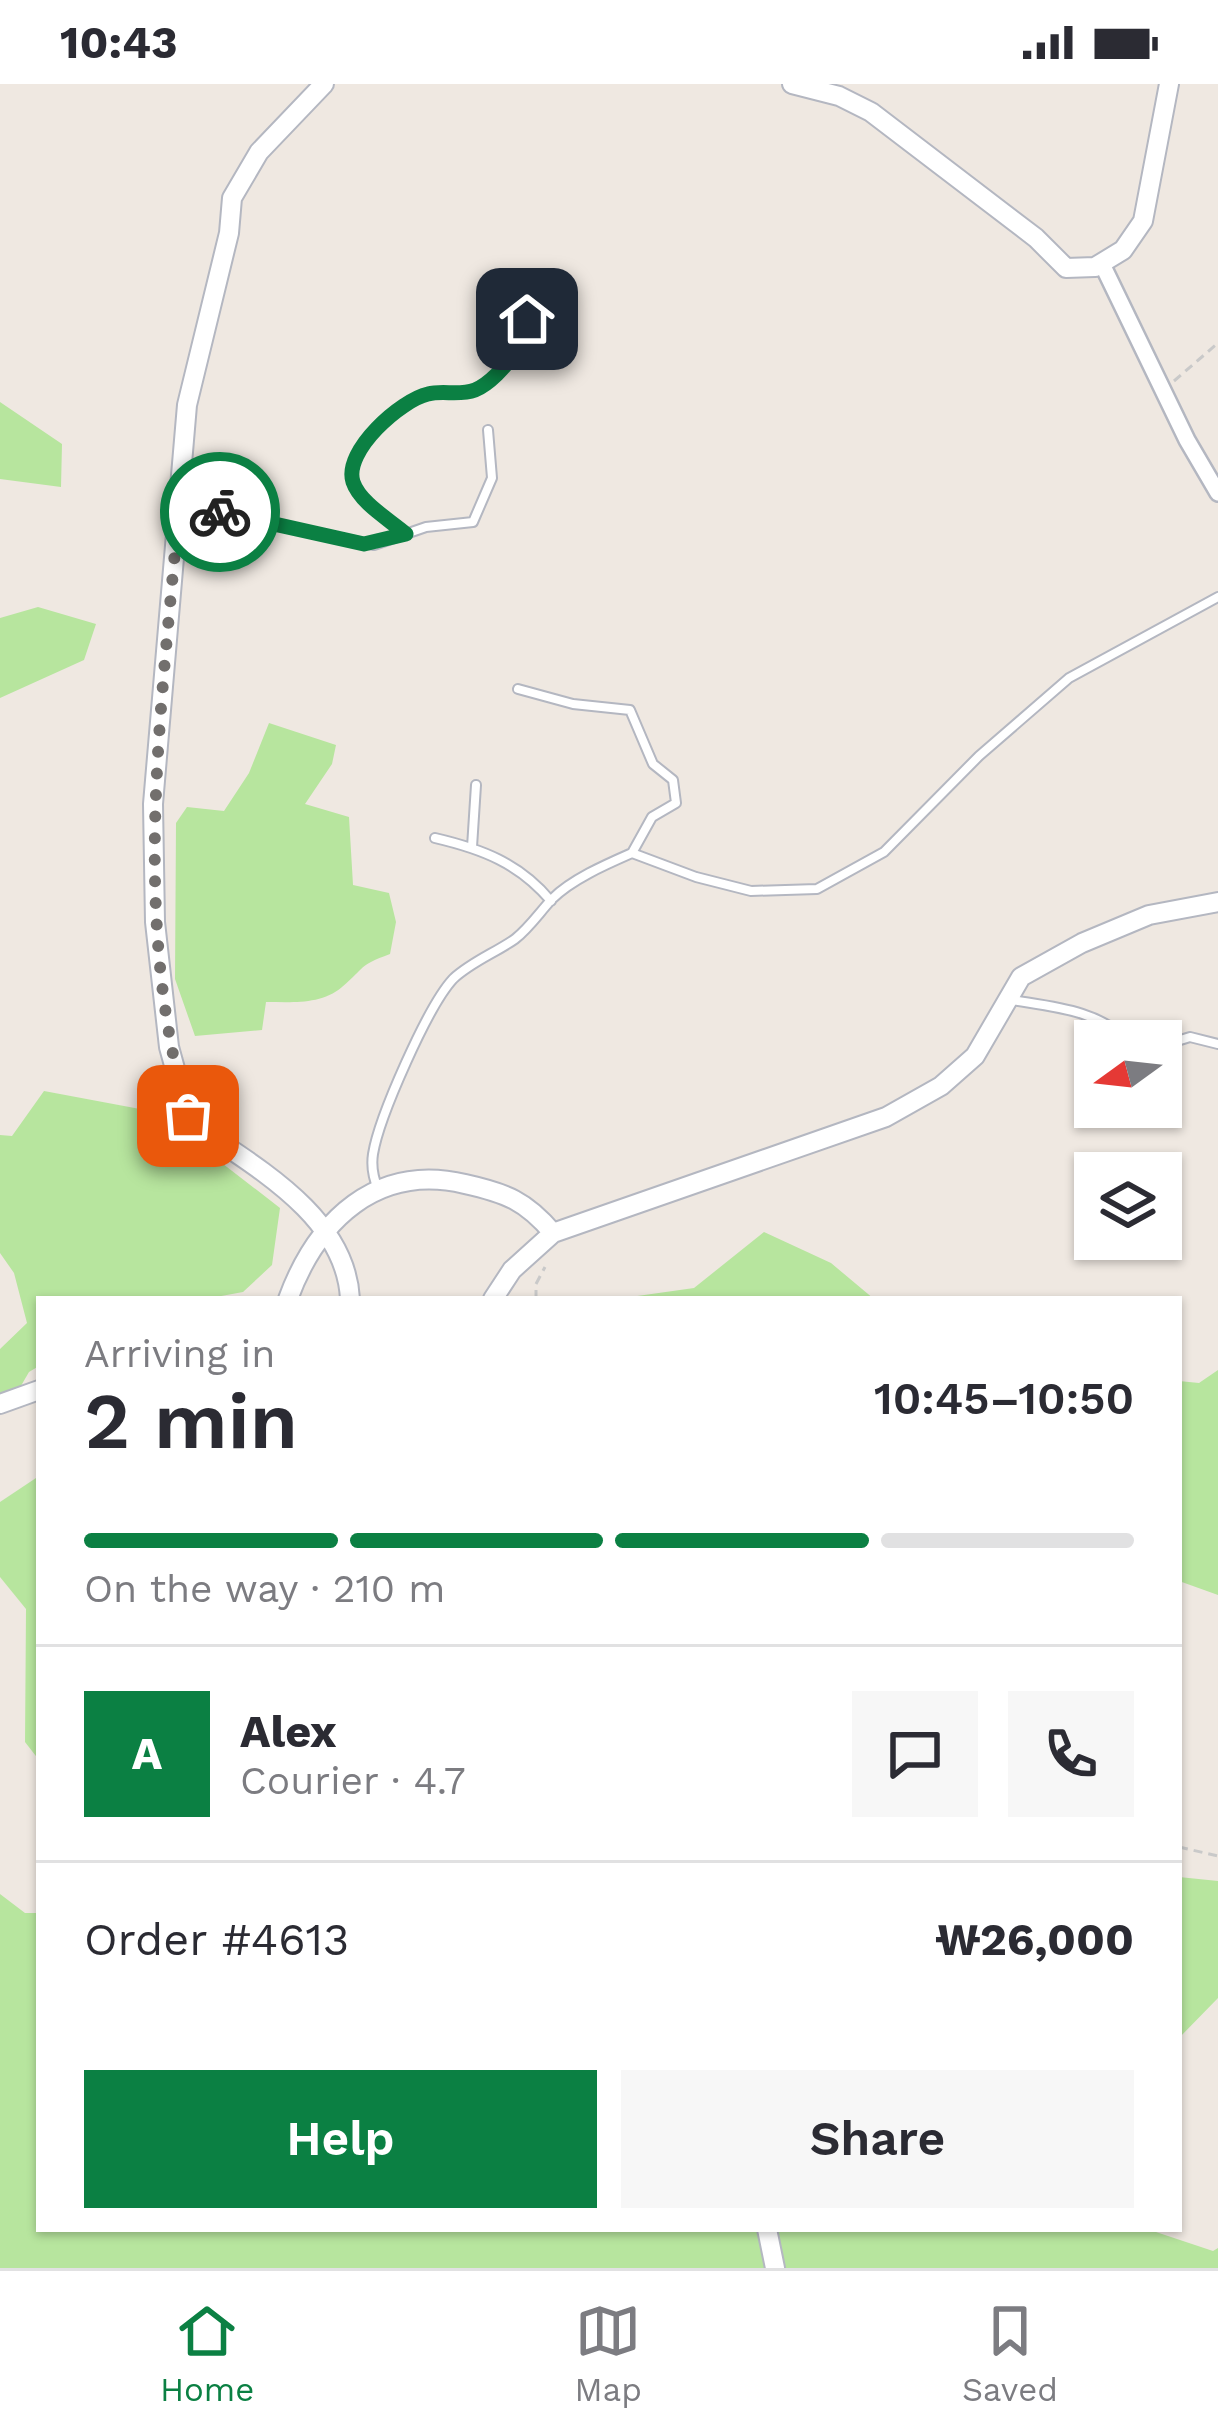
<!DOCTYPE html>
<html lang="en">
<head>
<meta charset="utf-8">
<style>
  :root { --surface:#fff; --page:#f7f7f7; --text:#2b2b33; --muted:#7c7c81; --line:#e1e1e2; --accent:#0b8043 }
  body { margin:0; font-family:"Work Sans",sans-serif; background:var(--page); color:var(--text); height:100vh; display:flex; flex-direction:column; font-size:45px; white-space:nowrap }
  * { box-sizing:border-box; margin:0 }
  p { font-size:39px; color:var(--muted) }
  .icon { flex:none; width:66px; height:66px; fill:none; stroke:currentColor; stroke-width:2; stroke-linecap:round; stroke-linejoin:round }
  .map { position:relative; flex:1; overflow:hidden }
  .sheet { position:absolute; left:36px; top:1212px; width:1146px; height:936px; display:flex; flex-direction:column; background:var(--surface); border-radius:0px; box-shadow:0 3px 9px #0004 }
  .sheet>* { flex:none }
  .needle { width:78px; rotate:255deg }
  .tools { position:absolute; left:1074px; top:936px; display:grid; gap:24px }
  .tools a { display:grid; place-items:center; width:108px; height:108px; border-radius:0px; background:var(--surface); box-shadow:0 3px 9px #0004; font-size:60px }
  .pin { position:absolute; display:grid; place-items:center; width:102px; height:102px; color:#fff; margin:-51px; border-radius:24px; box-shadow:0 6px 18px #0006 }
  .courier { position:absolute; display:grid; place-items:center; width:120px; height:120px; margin:-60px; border:9px solid #0b8043; border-radius:50%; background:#fff; color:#222; box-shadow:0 3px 15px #0007 }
  .head em { font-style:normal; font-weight:600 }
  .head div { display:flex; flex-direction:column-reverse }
  .head { display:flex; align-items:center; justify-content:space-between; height:204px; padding:0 48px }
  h1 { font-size:78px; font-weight:600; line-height:90px }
  .bar { display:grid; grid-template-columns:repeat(4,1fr); gap:18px 12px; align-content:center; height:144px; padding:0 48px }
  .bar i { height:15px; border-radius:9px; background:var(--line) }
  .bar .on { background:var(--accent) }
  .bar p { grid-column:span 4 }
  .line { display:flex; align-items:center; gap:30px; padding:0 48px; border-top:3px solid var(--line) }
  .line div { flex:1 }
  .round { display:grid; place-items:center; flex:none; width:126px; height:126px; border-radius:0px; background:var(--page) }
  .action { display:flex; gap:24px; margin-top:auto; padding:24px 48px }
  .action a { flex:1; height:138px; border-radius:0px; background:var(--accent); color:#fff; font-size:48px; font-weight:600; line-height:138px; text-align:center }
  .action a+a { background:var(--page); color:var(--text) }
  .status { display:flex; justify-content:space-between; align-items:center; height:84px; padding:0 60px; background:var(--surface); direction:ltr }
  .status svg { height:33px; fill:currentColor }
  .menu { display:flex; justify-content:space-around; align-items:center; height:168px; border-top:3px solid var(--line); background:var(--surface); font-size:33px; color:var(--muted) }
  .menu a { display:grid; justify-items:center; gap:6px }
  .menu .on { color:var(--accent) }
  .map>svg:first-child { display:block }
</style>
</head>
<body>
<div class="status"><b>10:43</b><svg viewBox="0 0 49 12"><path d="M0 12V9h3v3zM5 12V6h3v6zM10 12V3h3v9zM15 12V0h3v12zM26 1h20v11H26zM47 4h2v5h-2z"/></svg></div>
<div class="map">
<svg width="1218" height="2184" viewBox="0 0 1218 2184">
  <rect width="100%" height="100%" fill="#efe8e1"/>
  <!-- green -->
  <path fill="#b7e59e" d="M 0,318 L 62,360 L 61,403 L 0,395 Z
    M 38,523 L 96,540 L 84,576 L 0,614 L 0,534 Z
    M 269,639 L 336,661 L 332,680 L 305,720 L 349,733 L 353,801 L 389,809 L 396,838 L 390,870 C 357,882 366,883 342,903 C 321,921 292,918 266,918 L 262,946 L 195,952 L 175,895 L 176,739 L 187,723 L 224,727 L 249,689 Z
    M 44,1007 L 156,1028 L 280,1124 L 272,1181 L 243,1208 L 205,1215 L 39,1215 L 39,1282 L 29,1288 L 7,1326 L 0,1310 L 0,1265 L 27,1239 L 14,1189 L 0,1169 L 0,1051 L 12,1052 Z
    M 764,1148 L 831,1179 L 874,1215 L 616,1215 L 694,1204 Z
    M 1218,1286 L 1218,1511 L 1179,1497 L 1179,1297 L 1199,1299 Z
    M 39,1392 L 39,1676 L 25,1658 L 26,1525 L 0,1493 L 0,1418 Z
    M 1179,1793 L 1218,1797 L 1218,1914 L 1179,1954 Z
    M 0,1810 L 25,1829 L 39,1829 L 39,2145 L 1147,2145 L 1213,2167 L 1218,2164 L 1218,2184 L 0,2184 Z"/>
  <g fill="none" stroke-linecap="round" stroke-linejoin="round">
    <defs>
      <path id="service" d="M 180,421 L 374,461 L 426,443 L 473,438 L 492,394 L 488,346
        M 405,449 C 389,435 359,418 352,397 C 343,367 402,316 428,310 C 443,306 460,312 475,306 C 496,298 514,271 529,254 L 527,235 L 546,221
        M 518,605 L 573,620 L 630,626 L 653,680 L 673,696 L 676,719 L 652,733 L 632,769
        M 435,754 C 482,765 519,779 551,817
        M 472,763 L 476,701
        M 1012,916 C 1054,923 1098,926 1128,957
        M 1161,962 L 1190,953 L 1218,960
        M 378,1105 C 373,1093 371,1083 373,1070 C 379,1033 428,922 453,895 C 471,878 495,869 515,855 C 530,843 539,829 552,815 C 572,795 607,780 632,769 L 696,793 L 751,807 L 817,805 L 884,768 L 979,672 L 1069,594 L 1218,513"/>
      <path id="minor" d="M 1102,180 L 1187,356 L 1218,409"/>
      <path id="tertiary" d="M 324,0 L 259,68 L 232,114 L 229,149 L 187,321 L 153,720 L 155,838 L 169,963 L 188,1032 L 196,1042 C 257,1084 346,1133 350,1215
        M 792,0 L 839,12 L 871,28 L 1036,154 L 1066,184 L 1095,183 L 1123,166 L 1143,137 L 1169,0
        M 288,1215 C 317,1136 377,1079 465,1100 C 506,1109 526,1117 553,1149
        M 493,1215 L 512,1186 L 553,1149 L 886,1033 L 941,1002 L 975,972 L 1021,893 L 1082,859 L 1149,831 L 1218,818
        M 0,1320 L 39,1306
        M 767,2145 L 775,2184"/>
    </defs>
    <!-- service casing -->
    <use href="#service" stroke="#b4b7c1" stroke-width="12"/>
    <!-- minor casing -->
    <use href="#minor" stroke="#b4b7c1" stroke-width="20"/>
    <!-- tertiary casing -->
    <use href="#tertiary" stroke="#b4b7c1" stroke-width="22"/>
    <!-- path -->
    <path stroke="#c9c9c9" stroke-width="3" stroke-dasharray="9 6" stroke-linecap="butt" d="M 1174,297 L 1218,259
      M 536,1215 L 536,1200 L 545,1183
      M 1179,1763 L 1218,1772"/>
    <!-- service -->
    <use href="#service" stroke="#fff" stroke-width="8"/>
    <!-- minor -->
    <use href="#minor" stroke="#fff" stroke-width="15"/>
    <!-- tertiary -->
    <use href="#tertiary" stroke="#fff" stroke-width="18"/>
  </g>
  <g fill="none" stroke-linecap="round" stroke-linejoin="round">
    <!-- done -->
    <path stroke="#726f6d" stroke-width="12" stroke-dasharray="0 21.6" d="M 188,1032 C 130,829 162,627 179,421 L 220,428"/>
    <!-- route -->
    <path stroke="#0b8043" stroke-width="15" d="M 220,428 L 364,460 L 406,450 C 390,436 360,419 353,398 C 343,367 401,316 428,310 C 443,306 459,312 475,306 C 495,298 514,270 529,254 L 527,235"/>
  </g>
</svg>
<div class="tools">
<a><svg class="needle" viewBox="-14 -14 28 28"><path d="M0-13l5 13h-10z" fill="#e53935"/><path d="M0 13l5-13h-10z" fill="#7c7c81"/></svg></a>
<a><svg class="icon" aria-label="layers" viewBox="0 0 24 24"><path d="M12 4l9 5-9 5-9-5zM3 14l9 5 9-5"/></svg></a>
</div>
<div class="pin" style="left:188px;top:1032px;background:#ea580c"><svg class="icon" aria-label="bag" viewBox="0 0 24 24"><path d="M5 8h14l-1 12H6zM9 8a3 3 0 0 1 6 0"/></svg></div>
<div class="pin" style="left:527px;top:235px;background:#1f2937"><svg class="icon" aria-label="home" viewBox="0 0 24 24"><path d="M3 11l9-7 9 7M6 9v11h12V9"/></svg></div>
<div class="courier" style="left:220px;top:428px"><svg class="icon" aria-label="bike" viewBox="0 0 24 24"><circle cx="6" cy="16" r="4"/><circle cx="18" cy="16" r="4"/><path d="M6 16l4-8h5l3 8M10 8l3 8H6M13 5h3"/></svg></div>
<section class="sheet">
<div class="head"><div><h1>2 min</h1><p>Arriving in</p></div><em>10:45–10:50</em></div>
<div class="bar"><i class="on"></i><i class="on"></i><i class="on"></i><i></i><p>On the way · 210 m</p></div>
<div class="line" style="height:216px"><b class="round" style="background:var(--accent);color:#fff">A</b><div><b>Alex</b><p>Courier · 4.7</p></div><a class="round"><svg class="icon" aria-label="chat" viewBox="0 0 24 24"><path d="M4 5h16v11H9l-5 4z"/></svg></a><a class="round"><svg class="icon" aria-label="phone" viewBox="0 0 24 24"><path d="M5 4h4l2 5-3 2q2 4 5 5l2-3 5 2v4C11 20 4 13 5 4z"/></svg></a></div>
<div class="line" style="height:156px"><div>Order #4613</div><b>₩26,000</b></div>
<div class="action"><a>Help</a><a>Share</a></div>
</section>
</div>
<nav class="menu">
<a class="on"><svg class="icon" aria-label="home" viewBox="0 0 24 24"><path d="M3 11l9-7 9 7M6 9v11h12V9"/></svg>Home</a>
<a><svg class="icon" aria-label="map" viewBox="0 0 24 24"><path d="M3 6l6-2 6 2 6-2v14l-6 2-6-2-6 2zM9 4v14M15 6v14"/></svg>Map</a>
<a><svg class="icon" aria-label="saved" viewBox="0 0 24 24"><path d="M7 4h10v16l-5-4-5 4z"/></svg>Saved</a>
</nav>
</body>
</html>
